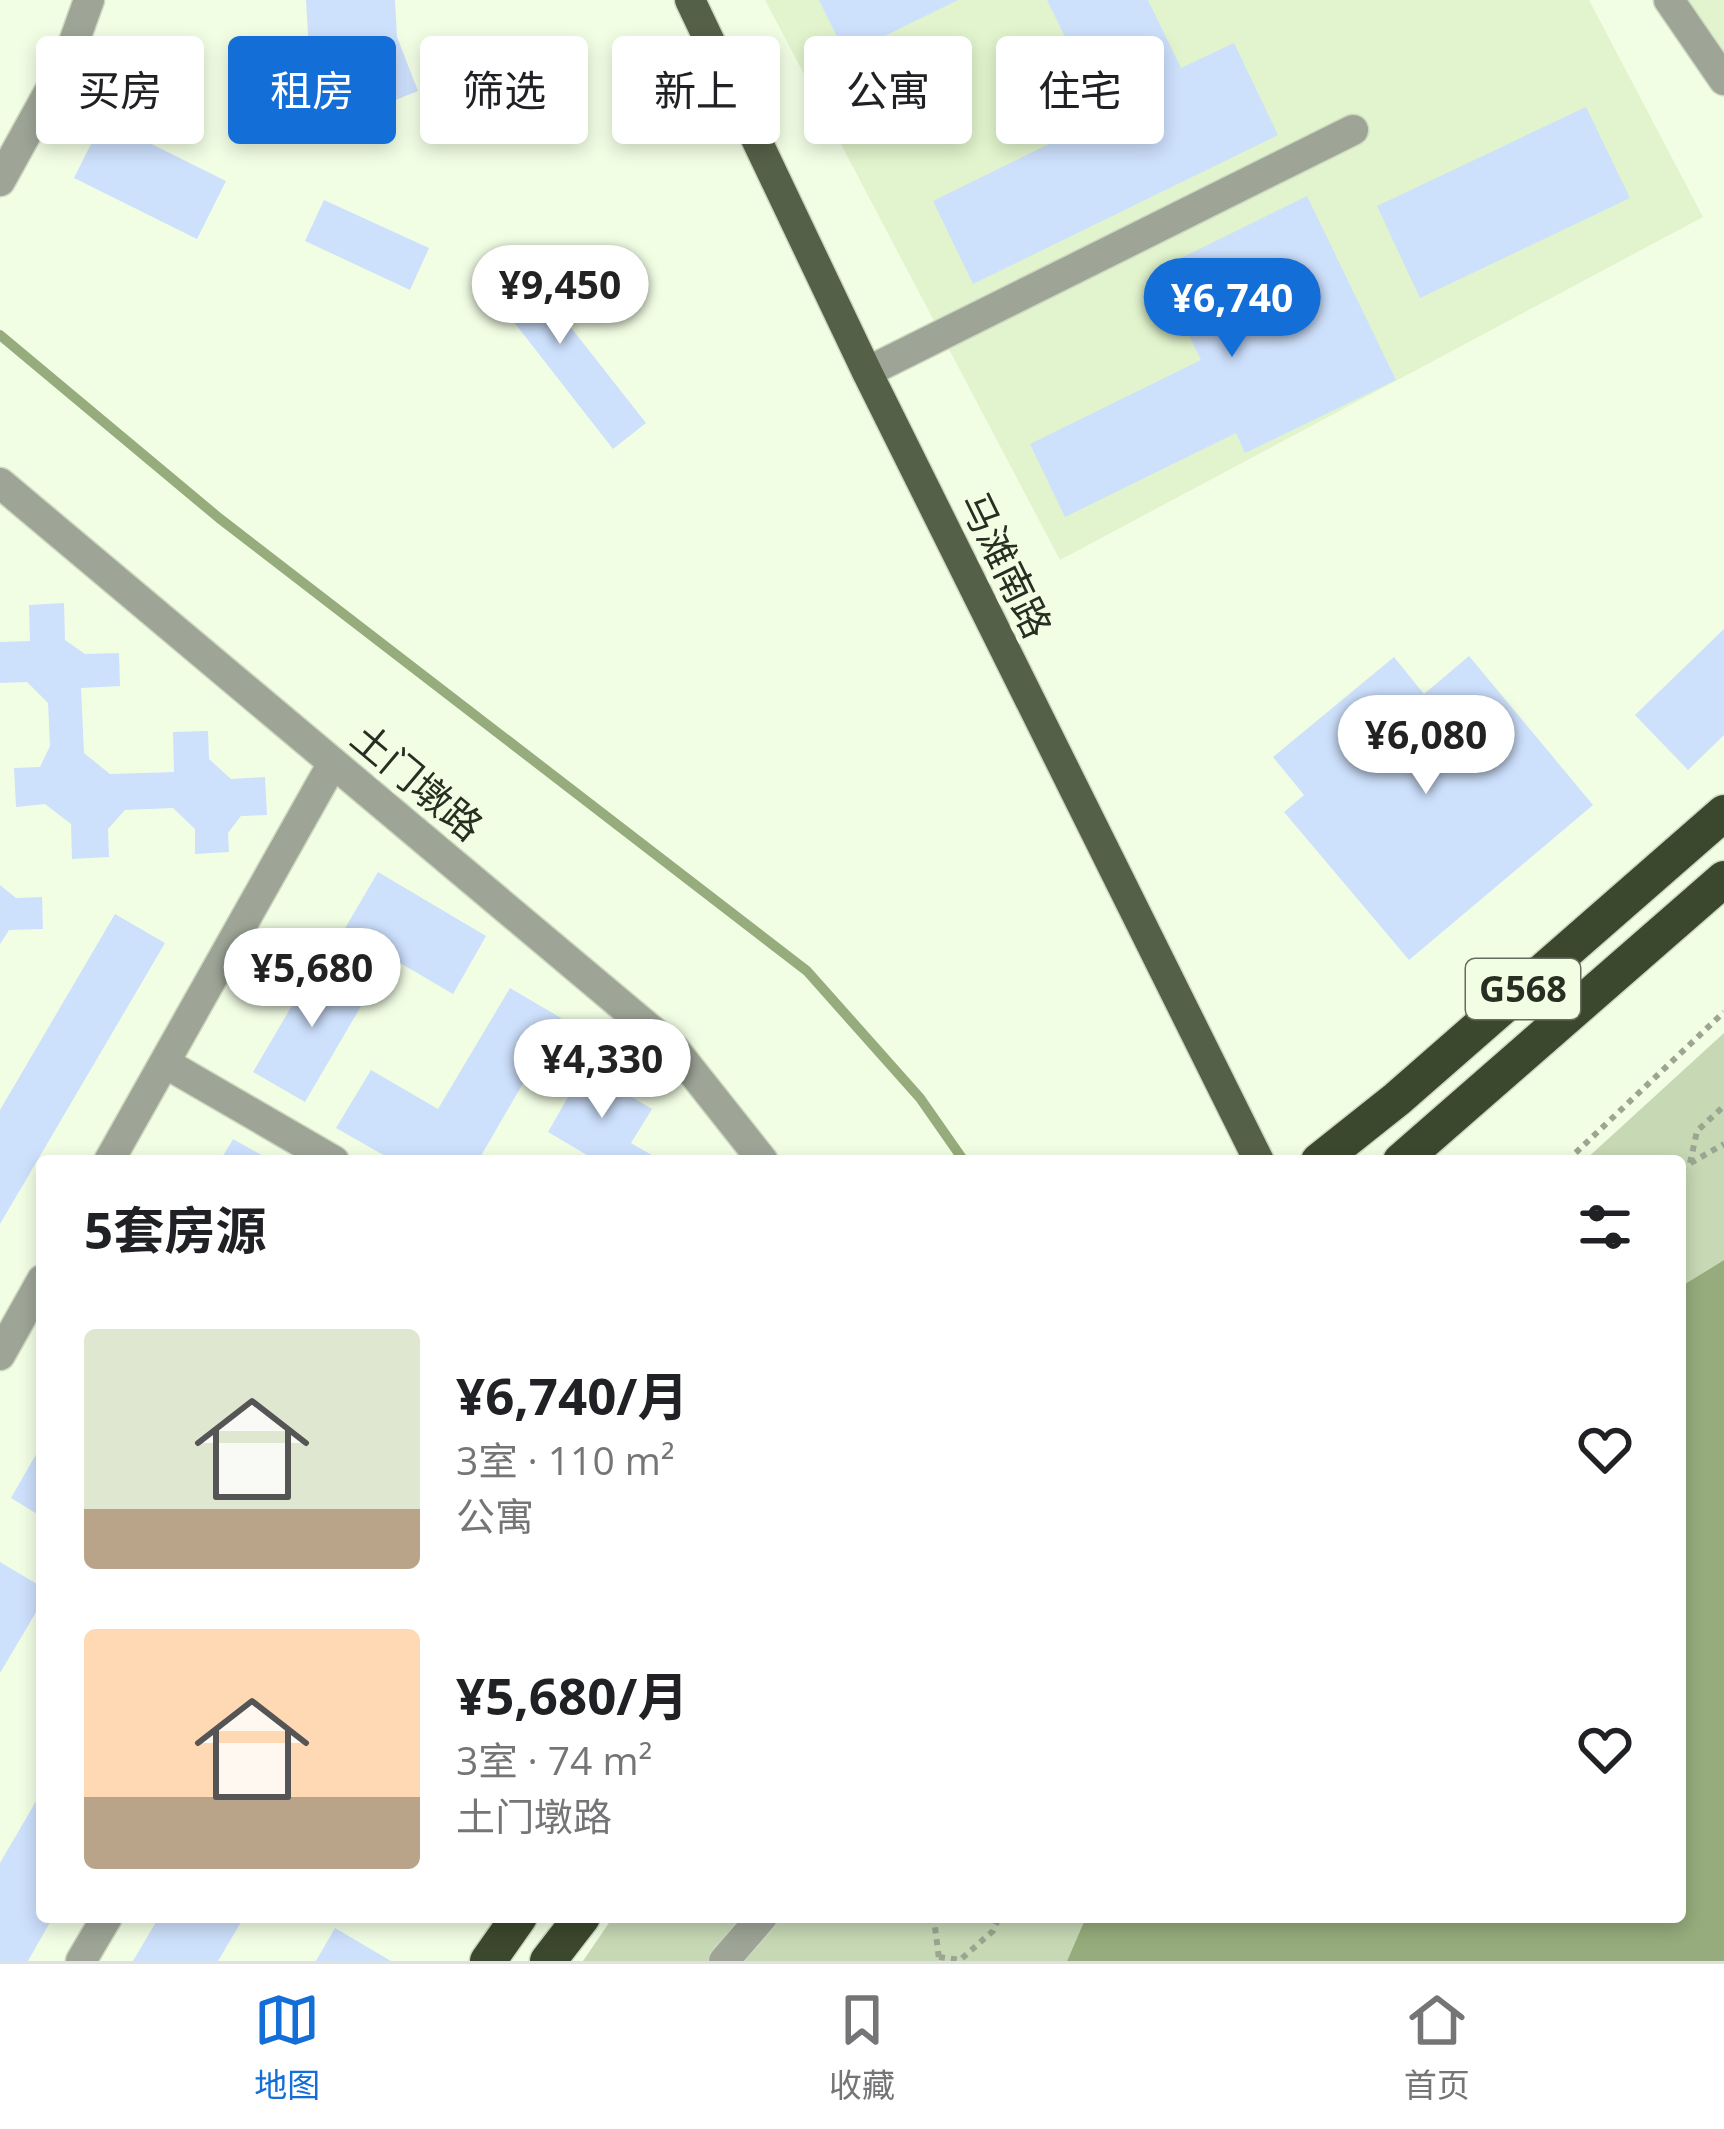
<!DOCTYPE html>
<html lang="zh">
<meta charset="utf-8">
<style>
body{margin:0;font-family:"Open Sans","Noto Sans SC",sans-serif;background:#f6f6f6;color:#202124;height:100vh;display:flex;flex-direction:column;font-size:45px;white-space:nowrap}
*{box-sizing:border-box;margin:0}
p{font-size:39px;color:#757577}
.icon{flex:none;width:66px;height:66px;fill:none;stroke:currentColor;stroke-width:2;stroke-linecap:round;stroke-linejoin:round}
.map{position:relative;flex:1;overflow:hidden}
.side{position:absolute;left:36px;top:1155px;width:1650px;height:768px;display:flex;flex-direction:column;background:#fff;border-radius:12px;box-shadow:0 6px 18px #0003}
.side>*{flex:none}
.top-card{position:absolute;left:36px;top:36px;width:1653px;height:108px;display:flex;gap:24px}
.price{position:absolute;translate:-50% -102px;padding:0 27px;border-radius:42px;background:#fff;color:#222;font-size:39px;line-height:78px;filter:drop-shadow(0 3px 6px #0008)}
.price::after{content:'';position:absolute;left:50%;top:72px;width:36px;height:27px;margin-left:-18px;background:inherit;clip-path:polygon(0 0,100% 0,50% 100%)}
.price.on{background:#146ed7;color:#fff}
ul{padding:0;list-style:none}
li{display:flex;align-items:center;gap:36px;height:300px;padding:0 48px}
li span{display:grid;place-items:center;flex:none;width:336px;height:240px;border-radius:12px;color:#555}
li>.icon{margin-inline-start:auto}
span .icon{width:144px;height:144px;fill:#fffc;stroke-width:1}
li b{font-size:51px}
h2{display:flex;justify-content:space-between;align-items:center;height:144px;padding:0 48px;font-size:51px}
.tag{padding:0 42px;border-radius:12px;background:#fff;box-shadow:0 6px 18px #0003;font-size:42px;line-height:108px}
.tag.on{background:#146ed7;color:#fff}
.menu{display:flex;justify-content:space-around;align-items:center;height:168px;border-top:3px solid #e0e0e0;background:#fff;font-size:33px;color:#757577}
.menu a{display:grid;justify-items:center;gap:6px}
.menu .on{color:#146ed7}
.map>svg:first-child{display:block}
.built{fill:#e1f4cd}
.green{fill:#c7d8b5}
.water{fill:#96ac7c}
.lines{fill:none;stroke-linecap:round;stroke-linejoin:round}
.stream{stroke:#96ac7c;stroke-width:10}
.building{fill:#cde0fc}
.minor-casing{stroke:#ced9c1;stroke-width:33}
.major-casing{stroke:#ced9c1;stroke-width:33}
.highway-casing{stroke:#ced9c1;stroke-width:39}
.path{stroke:#9ca591;stroke-width:6;stroke-dasharray:6 6;stroke-linecap:butt}
.minor{stroke:#9ea597;stroke-width:30}
.major{stroke:#556049;stroke-width:30}
.highway{stroke:#3c482d;stroke-width:36}
.labels{text-anchor:middle;stroke-width:12;stroke-linejoin:round;paint-order:stroke}
.shield{fill:#f2fee4;stroke:#656c5c;stroke-width:3}
.shield-label{font-size:36px;font-weight:bold;fill:#282e21}
.street-label{font-size:39px;fill:#282e21;stroke:#f2fee4}
</style>
<div class="map">
<svg width="1724" height="1961" viewBox="0 0 1724 1961">
<rect width="100%" height="100%" fill="#f2fee4"/>
<g class="built">
<polygon points="765,0 1589,0 1703,217 1060,560"/>
<polygon points="1681,0 1724,0 1724,63"/>
</g>
<g class="green">
<polygon points="1724,1033 1724,1260 1680,1287 1680,1161 1584,1161"/>
<polygon points="613,1917 1086,1917 1067,1961 583,1961"/>
</g>
<polygon class="water" points="1724,1260 1724,1961 1067,1961 1086,1917 1680,1917 1680,1287"/>
<g class="lines">
<polyline class="stream" points="0,335 219,518 807,971 920,1098 964,1161"/>
</g>
<g class="building">
<polygon points="306,0 395,0 397,37 418,91 365,112 346,69 310,71"/>
<polygon points="819,0 958,0 846,55"/>
<polygon points="1047,0 1148,0 1181,68 1234,43 1278,135 973,284 933,201 1104,117"/>
<polygon points="1586,107 1630,198 1420,298 1377,206"/>
<polygon points="103,120 226,181 197,239 74,178"/>
<polygon points="1307,196 1396,380 1245,453 1236,433 1065,517 1030,444 1201,360 1157,270"/>
<polygon points="324,200 429,248 410,290 305,241"/>
<polygon points="506,245 646,423 613,449 474,271"/>
<polygon points="64,603 65,640 85,654 119,653 120,686 81,688 84,753 110,774 174,772 173,732 208,731 209,759 231,779 265,777 267,815 241,816 228,833 229,852 195,854 195,829 173,808 125,810 108,829 109,857 72,859 71,824 45,804 16,807 14,768 40,767 50,746 48,703 27,682 0,683 0,642 30,641 29,605"/>
<polygon points="1724,629 1724,735 1688,770 1635,715"/>
<polygon points="1469,656 1593,805 1409,960 1284,812 1304,795 1273,757 1394,657 1424,694"/>
<polygon points="378,872 486,936 453,994 344,930"/>
<polygon points="0,885 16,898 42,897 43,929 9,930 0,944"/>
<polygon points="115,914 165,943 0,1224 0,1110"/>
<polygon points="320,958 371,989 305,1102 253,1072"/>
<polygon points="510,988 561,1018 478,1161 394,1161 336,1128 371,1070 438,1109"/>
<polygon points="584,1069 652,1109 631,1143 662,1161 597,1161 548,1132"/>
<polygon points="233,1139 272,1161 220,1161"/>
<polygon points="42,1444 42,1517 11,1498"/>
<polygon points="0,1562 42,1587 42,1602 0,1673"/>
<polygon points="42,1791 42,1917 53,1917 28,1961 0,1961 0,1863"/>
<polygon points="159,1917 244,1917 218,1961 133,1961"/>
<polygon points="335,1928 391,1961 316,1961"/>
</g>
<g class="lines">
<g class="minor-casing">
<g id="minor">
<polyline points="1669,0 1724,80"/>
<polyline points="0,181 69,56 89,0"/>
<polyline points="867,372 1353,130"/>
<polyline points="0,483 675,1050 763,1161"/>
<polyline points="165,1063 334,1161"/>
<polyline points="109,1161 333,763"/>
<polyline points="0,1355 42,1280"/>
<polyline points="81,1961 107,1917"/>
<polyline points="724,1961 762,1917"/>
</g>
</g>
<g class="major-casing">
<polyline id="major" points="690,0 867,372 1259,1161"/>
</g>
<g class="highway-casing">
<g id="highway">
<polyline points="1319,1161 1397,1099 1724,813"/>
<polyline points="1401,1161 1724,879"/>
<polyline points="488,1961 519,1917"/>
<polyline points="548,1961 582,1917"/>
</g>
</g>
<g class="path">
<polyline points="1567,1161 1724,1012"/>
<polyline points="1690,1163 1697,1131 1724,1106"/>
<polyline points="1680,1169 1724,1144"/>
<polyline points="929,1917 935,1927 939,1959"/>
<polyline points="939,1957 960,1960 993,1931 999,1917"/>
</g>
<use href="#minor" class="minor"/>
<use href="#major" class="major"/>
<use href="#highway" class="highway"/>
</g>
<g class="labels">
<rect class="shield" x="1466" y="959" width="114" height="60" rx="9"/>
<g class="shield-label">
<text x="1523" y="1002">G568</text>
</g>
<g class="street-label">
<text transform="translate(1006 565) rotate(64)" y="14">马滩南路</text>
<text transform="translate(417 782) rotate(40)" y="14">土门墩路</text>
</g>
</g>
</svg>
<b class="price" style="left:560px;top:347px">¥9,450</b>
<b class="price on" style="left:1232px;top:360px">¥6,740</b>
<b class="price" style="left:1426px;top:797px">¥6,080</b>
<b class="price" style="left:312px;top:1030px">¥5,680</b>
<b class="price" style="left:602px;top:1121px">¥4,330</b>
<div class="top-card">
<a class="tag">买房</a>
<a class="tag on">租房</a>
<a class="tag">筛选</a>
<a class="tag">新上</a>
<a class="tag">公寓</a>
<a class="tag">住宅</a>
</div>
<section class="side">
<h2>5套房源<svg class="icon" aria-label="filters" viewBox="0 0 24 24"><path d="M4 7h16M4 17h16"/><circle cx="9" cy="7" r="2"/><circle cx="15" cy="17" r="2"/></svg></h2>
<ul>
<li><span style="background:linear-gradient(#dfe7d0 75%,#b9a48a 0)"><svg class="icon" aria-label="home" viewBox="0 0 24 24"><path d="M3 11l9-7 9 7M6 9v11h12V9"/></svg></span><div><b>¥6,740/月</b><p>3室 · 110 m²</p><p>公寓</p></div><svg class="icon" aria-label="heart" viewBox="0 0 24 24"><path d="M12 20l-8-8c-3-5 5-10 8-4 3-6 11-1 8 4z"/></svg></li>
<li><span style="background:linear-gradient(#ffd9b3 70%,#b9a48a 0)"><svg class="icon" aria-label="home" viewBox="0 0 24 24"><path d="M3 11l9-7 9 7M6 9v11h12V9"/></svg></span><div><b>¥5,680/月</b><p>3室 · 74 m²</p><p>土门墩路</p></div><svg class="icon" aria-label="heart" viewBox="0 0 24 24"><path d="M12 20l-8-8c-3-5 5-10 8-4 3-6 11-1 8 4z"/></svg></li>
</ul>
</section>
</div>
<nav class="menu">
<a class="on"><svg class="icon" aria-label="map" viewBox="0 0 24 24"><path d="M3 6l6-2 6 2 6-2v14l-6 2-6-2-6 2zM9 4v14M15 6v14"/></svg>地图</a>
<a><svg class="icon" aria-label="saved" viewBox="0 0 24 24"><path d="M7 4h10v16l-5-4-5 4z"/></svg>收藏</a>
<a><svg class="icon" aria-label="home" viewBox="0 0 24 24"><path d="M3 11l9-7 9 7M6 9v11h12V9"/></svg>首页</a>
</nav>
